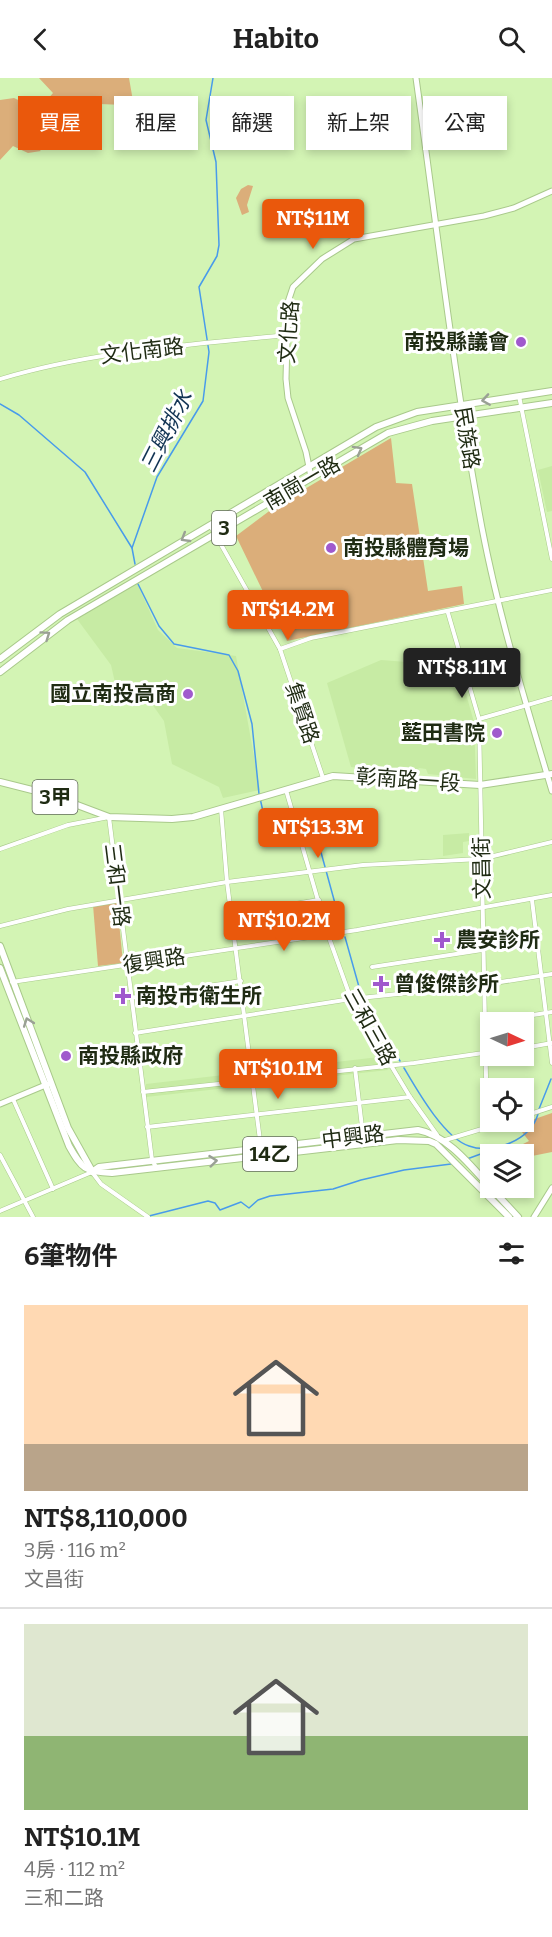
<!DOCTYPE html>
<html lang="zh-TW">
<meta charset="utf-8">
<style>
body{margin:0;font-family:Bitter,"Noto Sans TC",serif;background:#f2f2f2;color:#222;height:100vh;display:flex;flex-direction:column;font-size:22px;white-space:nowrap}
*{box-sizing:border-box;margin:0}
p{font-size:20px;color:#767676}
.icon{flex:none;width:33px;height:33px;fill:none;stroke:currentColor;stroke-width:2;stroke-linecap:round;stroke-linejoin:round}
.map{position:relative;height:1139px;overflow:hidden}
.panel{display:flex;flex-direction:column;background:#fff;flex:1}
.panel>*{flex:none}
.guide{position:absolute;left:18px;top:18px;width:516px;height:54px;display:flex;gap:12px}
.needle{width:39px;rotate:94deg}
.controls{position:absolute;left:480px;top:934px;display:grid;gap:12px}
.controls a{display:grid;place-items:center;width:54px;height:54px;border-radius:0px;background:#fff;box-shadow:0 3px 9px #0003;font-size:30px}
.price{position:absolute;translate:-50% -51px;padding:0 14px;border-radius:6px;background:#ea580c;color:#fff;font-size:20px;line-height:39px;filter:drop-shadow(0 2px 3px #0008)}
.price::after{content:'';position:absolute;left:50%;top:36px;width:18px;height:14px;margin-left:-9px;background:inherit;clip-path:polygon(0 0,100% 0,50% 100%)}
.price.active{background:#222;color:#fff}
ul{padding:0;list-style:none}
li{display:grid;align-content:center;gap:12px;height:318px;padding:0 24px}
li+li{border-top:2px solid #e0e0e0}
li span{display:grid;place-items:center;height:186px;border-radius:0px;color:#555}
li>.icon{margin-inline-start:auto}
span .icon{width:108px;height:108px;fill:#fffc;stroke-width:1}
li b{font-size:26px}
h2{display:flex;justify-content:space-between;align-items:center;height:72px;padding:0 24px;font-size:26px}
.tag{padding:0 21px;border-radius:0px;background:#fff;box-shadow:0 3px 9px #0003;font-size:21px;line-height:54px}
.tag.active{background:#ea580c;color:#fff}
header{display:flex;justify-content:space-between;align-items:center;height:78px;padding:0 24px;background:#fff;font-size:27px;font-weight:700}
.map>svg:first-child{display:block}
.built{fill:#c7eba4}
.green{fill:#dbae7a}
.lines{fill:none;stroke-linecap:round;stroke-linejoin:round}
.stream{stroke:#489beb;stroke-width:1.5}
.street-casing{stroke:#a9c98b;stroke-width:5}
.secondary-casing{stroke:#a9c98b;stroke-width:7}
.primary-casing{stroke:#a9c98b;stroke-width:8}
.street{stroke:#fff;stroke-width:4}
.secondary{stroke:#fff;stroke-width:5}
.primary{stroke:#fff;stroke-width:6}
.oneway{stroke:#9aa095}
.poi-dot{fill:#a059cd;stroke:#fff;stroke-width:2}
.labels{text-anchor:middle;stroke-width:6;stroke-linejoin:round;paint-order:stroke}
.shield{fill:#fff;stroke:#626b5a;stroke-width:1.5}
.shield-label{font-size:20px;font-weight:bold;fill:#1f2b13}
.street-label{font-size:21px;fill:#1f2b13;stroke:#fff}
.poi-label{font-size:21px;font-weight:bold;fill:#1f2b13;stroke:#fff;text-anchor:start}
.water-label{font-size:22px;font-style:italic;fill:#123454;stroke:#fff}
</style>
<header><svg class="icon" aria-label="back" viewBox="0 0 24 24"><path d="M15 5l-7 7 7 7"/></svg>Habito<svg class="icon" aria-label="search" viewBox="0 0 24 24"><circle cx="10" cy="10" r="6"/><path d="M15 15l6 6"/></svg></header>
<div class="map">
<svg width="552" height="1139" viewBox="0 0 552 1139">
<rect width="100%" height="100%" fill="#d3f4b4"/>
<g class="built">
<polygon points="552,388 552,433 547,434 538,392"/>
<polygon points="137,505 158,552 177,570 236,578 260,712 223,720 219,709 172,686 164,643 149,622 116,609 111,587 77,541"/>
<polygon points="381,582 458,588 474,644 476,701 428,696 426,691 419,690 415,695 351,689 327,605"/>
<polygon points="469,755 469,763 463,764 463,775 443,778 443,757"/>
<polygon points="379,979 388,992 146,1019 146,1006"/>
</g>
<g class="green">
<polygon points="39,0 129,0 133,23 125,27 99,26 70,38 37,46 26,61 41,73 28,75 13,68 0,82 0,22 14,20 27,26 38,21 47,22 53,15"/>
<polygon points="248,107 253,108 247,127 249,134 242,137 236,120 241,111"/>
<polygon points="391,360 396,405 412,406 428,513 462,508 464,526 287,563 236,458 276,428"/>
<polygon points="117,823 123,885 98,888 93,827"/>
<polygon points="552,1035 552,1074 527,1079 518,1077 515,1070 529,1063 522,1054 526,1044"/>
</g>
<g class="lines">
<g class="stream">
<polyline points="0,326 19,337 85,394 132,470 135,486"/>
<polyline points="132,470 157,399 203,323 209,274 199,209 217,178 219,167 216,84 206,42 213,0"/>
<polyline points="138,506 159,548 174,566 229,577 238,593 252,646 259,716"/>
<polyline points="260,720 264,738"/>
<polyline points="272,740 293,745"/>
<polyline points="301,747 309,748 319,767 342,851"/>
<polyline points="345,859 361,916"/>
<polyline points="365,923 400,983"/>
<path d="M404 990C417 1012 444 1060 469 1068 482 1073 499 1070 510 1065 524 1059 534 1050 538 1036"/>
<polyline points="539,1031 551,1001"/>
<polyline points="467,1081 497,1070"/>
<polyline points="149,1138 208,1123 215,1125 220,1132 241,1124 249,1130 258,1122 270,1118 333,1111 361,1102 404,1092 451,1086"/>
</g>
<g class="street-casing">
<g id="street">
<path d="M0 301C93 273 189 267 286 257"/>
<polyline points="519,318 552,481"/>
<polyline points="210,447 280,571 323,700"/>
<polyline points="448,535 479,641 487,1049"/>
<polyline points="280,571 311,560 552,512"/>
<polyline points="479,641 552,620"/>
<polyline points="286,712 328,857 351,921 410,1019 437,1057"/>
<polyline points="221,731 227,804 262,1078"/>
<polyline points="0,771 68,747 109,739 152,1082 156,1089"/>
<polyline points="532,822 552,985"/>
<polyline points="233,836 319,822"/>
<polyline points="0,848 68,831 227,804 363,787 481,781 552,764"/>
<polyline points="372,889 482,872"/>
<polyline points="12,904 357,852 552,817"/>
<polyline points="130,920 241,903"/>
<polyline points="483,945 552,934"/>
<polyline points="135,955 351,921 482,907 552,896"/>
<polyline points="524,970 552,965"/>
<polyline points="355,990 364,1066"/>
<polyline points="143,1014 414,985 490,974"/>
<polyline points="13,1021 53,1111"/>
<polyline points="524,1038 552,1029"/>
<polyline points="147,1049 410,1019"/>
<polyline points="442,1063 505,1044"/>
<polyline points="0,1077 33,1139"/>
<polyline points="0,1133 92,1094 101,1106 148,1139"/>
</g>
</g>
<g class="secondary-casing">
<g id="secondary">
<path d="M416 0C437 150 454 301 482 450 499 539 526 626 552 713"/>
<polyline points="311,399 306,374 288,320 286,301 288,224 293,209 322,181 354,161 484,138 514,130 552,113"/>
<polyline points="0,1026 48,1006"/>
<polyline points="534,1139 552,1110"/>
</g>
</g>
<g class="primary-casing">
<g id="primary">
<polyline points="0,581 60,536 376,349 417,334 552,313"/>
<polyline points="0,594 68,542 388,355 432,343 552,325"/>
<polyline points="0,704 48,716 109,739 172,741 193,739 333,698 480,707 552,696"/>
<polyline points="0,868 68,1050 92,1093"/>
<path d="M0 890 69 1068C82 1091 85 1094 112 1095L398 1062 429 1063 436 1066 509 1139"/>
<path d="M92 1094 99 1089 418 1052C447 1057 471 1088 490 1109"/>
<polyline points="491,1110 518,1139"/>
</g>
</g>
<use href="#street" class="street"/>
<use href="#secondary" class="secondary"/>
<use href="#primary" class="primary"/>
</g>
<defs><path id="oneway-chevron" d="M-2-3.5L2.5 0L-2 3.5" fill="none" stroke-width="1.6" stroke-linecap="round" stroke-linejoin="round" transform="scale(1.5)"/></defs>
<g class="oneway">
<use href="#oneway-chevron" transform="translate(486 322) rotate(171)"/>
<use href="#oneway-chevron" transform="translate(358 372) rotate(-29)"/>
<use href="#oneway-chevron" transform="translate(185 460) rotate(149)"/>
<use href="#oneway-chevron" transform="translate(46 557) rotate(-35)"/>
<use href="#oneway-chevron" transform="translate(28 944) rotate(-110)"/>
<use href="#oneway-chevron" transform="translate(213 1083) rotate(-6)"/>
</g>
<g class="poi-dot">
<circle cx="521" cy="264" r="6"/>
<circle cx="331" cy="470" r="6"/>
<circle cx="188" cy="616" r="6"/>
<circle cx="497" cy="655" r="6"/>
<path d="M439 853h6v6h6v6h-6v6h-6v-6h-6v-6h6z"/>
<path d="M378 897h6v6h6v6h-6v6h-6v-6h-6v-6h6z"/>
<path d="M120 909h6v6h6v6h-6v6h-6v-6h-6v-6h6z"/>
<circle cx="66" cy="978" r="6"/>
</g>
<g class="labels">
<g class="shield">
<rect x="212" y="433" width="24" height="34" rx="4.5"/>
<rect x="32.5" y="702" width="45" height="34" rx="4.5"/>
<rect x="243" y="1059" width="54" height="34" rx="4.5"/>
</g>
<g class="shield-label">
<text x="224" y="457">3</text>
<text x="55" y="726">3甲</text>
<text x="270" y="1083">14乙</text>
</g>
<g class="street-label">
<text transform="translate(289 254) rotate(-86)" y="7">文化路</text>
<text transform="translate(142 273) rotate(-7)" y="7">文化南路</text>
<text transform="translate(467 360) rotate(81)" y="7">民族路</text>
<text transform="translate(302 405) rotate(-30)" y="7">南崗一路</text>
<text transform="translate(302 635) rotate(71)" y="7">集賢路</text>
<text transform="translate(408 702) rotate(4)" y="7">彰南路一段</text>
<text transform="translate(482 790) rotate(-91)" y="7">文昌街</text>
<text transform="translate(117 807) rotate(83)" y="7">三和一路</text>
<text transform="translate(154 883) rotate(-9)" y="7">復興路</text>
<text transform="translate(370 949) rotate(61)" y="7">三和三路</text>
<text transform="translate(353 1059) rotate(-7)" y="7">中興路</text>
</g>
<g class="poi-label">
<text x="509" y="271" text-anchor="end">南投縣議會</text>
<text x="343" y="477">南投縣體育場</text>
<text x="176" y="623" text-anchor="end">國立南投高商</text>
<text x="485" y="662" text-anchor="end">藍田書院</text>
<text x="456" y="869">農安診所</text>
<text x="394" y="913">曾俊傑診所</text>
<text x="136" y="925">南投市衛生所</text>
<text x="78" y="985">南投縣政府</text>
</g>
<g class="water-label">
<text transform="translate(166 353) rotate(-63)" y="8">三興排水</text>
</g>
</g>
</svg>
<div class="controls">
<a><svg class="needle" viewBox="-14 -14 28 28"><path d="M0-13l5 13h-10z" fill="#e53935"/><path d="M0 13l5-13h-10z" fill="#767676"/></svg></a>
<a><svg class="icon" aria-label="locate" viewBox="0 0 24 24"><circle cx="12" cy="12" r="6"/><path d="M12 2v4M12 18v4M2 12h4M18 12h4"/></svg></a>
<a><svg class="icon" aria-label="layers" viewBox="0 0 24 24"><path d="M12 4l9 5-9 5-9-5zM3 14l9 5 9-5"/></svg></a>
</div>
<b class="price" style="left:313px;top:172px">NT$11M</b>
<b class="price" style="left:288px;top:563px">NT$14.2M</b>
<b class="price active" style="left:462px;top:621px">NT$8.11M</b>
<b class="price" style="left:318px;top:781px">NT$13.3M</b>
<b class="price" style="left:284px;top:874px">NT$10.2M</b>
<b class="price" style="left:278px;top:1022px">NT$10.1M</b>
<div class="guide">
<a class="tag active">買屋</a>
<a class="tag">租屋</a>
<a class="tag">篩選</a>
<a class="tag">新上架</a>
<a class="tag">公寓</a>
</div>
</div>
<section class="panel">
<h2>6筆物件<svg class="icon" aria-label="filters" viewBox="0 0 24 24"><path d="M4 7h16M4 17h16"/><circle cx="9" cy="7" r="2"/><circle cx="15" cy="17" r="2"/></svg></h2>
<ul>
<li><span style="background:linear-gradient(#ffd9b3 75%,#b9a48a 0)"><svg class="icon" aria-label="home" viewBox="0 0 24 24"><path d="M3 11l9-7 9 7M6 9v11h12V9"/></svg></span><div><b>NT$8,110,000</b><p>3房 · 116 m²</p><p>文昌街</p></div></li>
<li><span style="background:linear-gradient(#dfe7d0 60%,#8fb573 0)"><svg class="icon" aria-label="home" viewBox="0 0 24 24"><path d="M3 11l9-7 9 7M6 9v11h12V9"/></svg></span><div><b>NT$10.1M</b><p>4房 · 112 m²</p><p>三和二路</p></div></li>
</ul>
</section>
